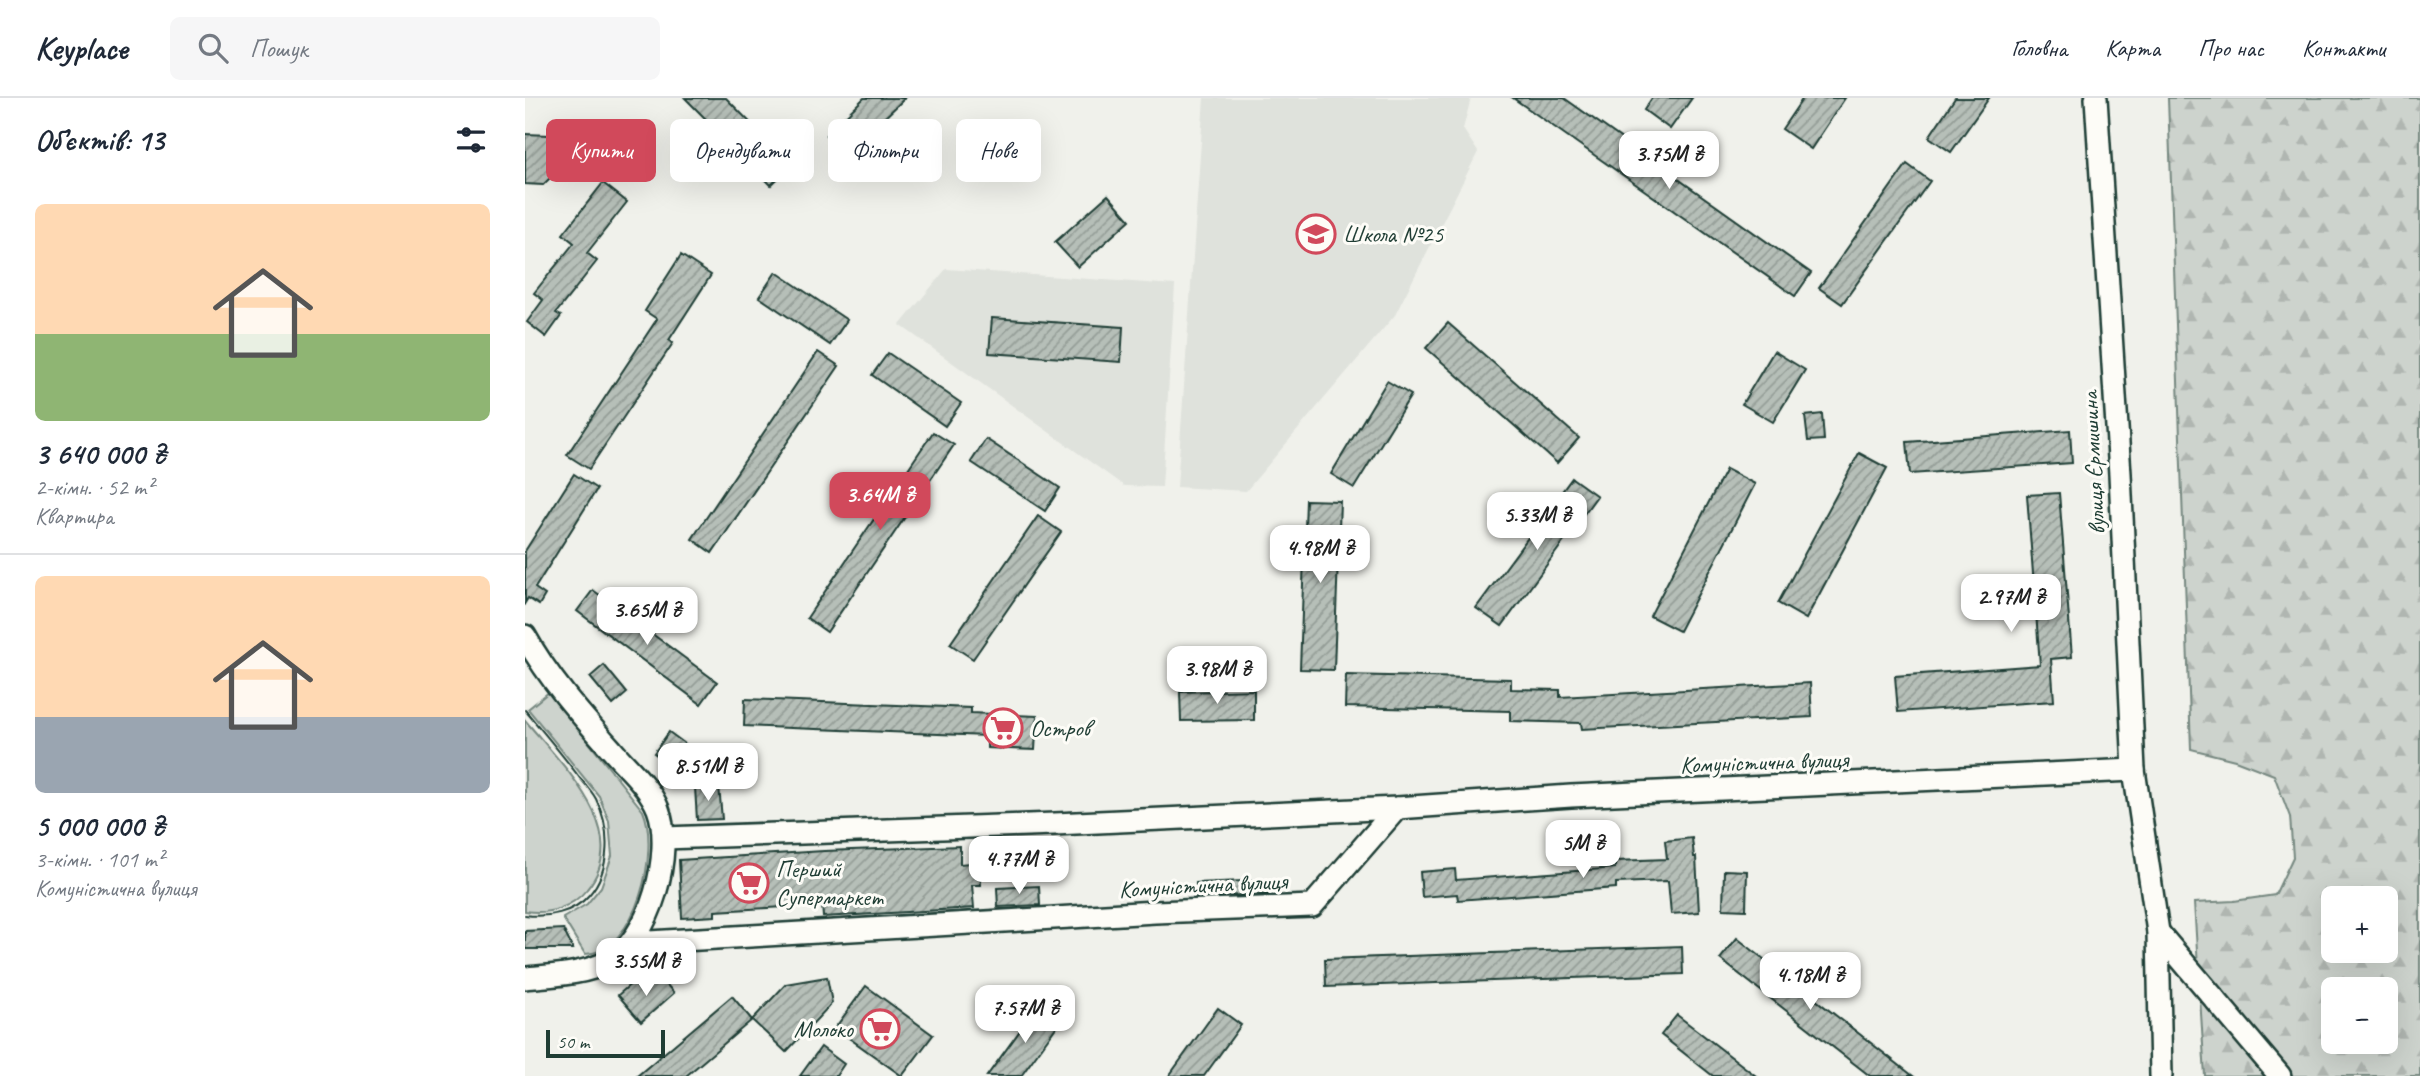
<!DOCTYPE html>
<html lang="uk">
<meta charset="utf-8">
<style>
body{margin:0;font-family:Caveat,sans-serif;background:#f6f6f7;color:#1f2937;height:100vh;display:flex;flex-direction:column;font-size:26px;white-space:nowrap}
*{box-sizing:border-box;margin:0}
p{font-size:23px;color:#747a83}
.icon{flex:none;width:38px;height:38px;fill:none;stroke:currentColor;stroke-width:2;stroke-linecap:round;stroke-linejoin:round}
.map{position:relative;flex:1;overflow:hidden}
.drawer{display:flex;flex-direction:column;background:#fff;width:525px}
.drawer>*{flex:none}
.top-card{position:absolute;left:21px;top:21px;width:665px;height:63px;display:flex;gap:14px}
.controls{position:absolute;left:1796px;top:788px;display:grid;gap:14px}
.controls a{display:grid;place-items:center;width:77px;height:77px;border-radius:10px;background:#fff;box-shadow:0 7px 28px #0002;font-size:35px}
.scale{position:absolute;left:21px;bottom:18px;width:119px;box-sizing:border-box;padding-left:7px;border:4px solid #1f3d34;border-top:0;font-size:19px;line-height:24px;white-space:nowrap;color:#1f3d34;-webkit-text-stroke:5px #fdfcf7;paint-order:stroke}
.price{position:absolute;translate:-50% -60px;padding:0 16px;border-radius:14px;background:#fff;color:#222;font-size:23px;line-height:46px;filter:drop-shadow(0 2px 4px #0008)}
.price::after{content:'';position:absolute;left:50%;top:42px;width:21px;height:16px;margin-left:-10px;background:inherit;clip-path:polygon(0 0,100% 0,50% 100%)}
.price.active{background:#d1495b;color:#fff}
ul{padding:0;list-style:none}
li{display:grid;align-content:center;gap:14px;height:371px;padding:0 35px}
li+li{border-top:2px solid #e0e1e3}
li span{display:grid;place-items:center;height:217px;border-radius:10px;color:#555}
li>.icon{margin-inline-start:auto}
span .icon{width:126px;height:126px;fill:#fffc;stroke-width:1}
li b{font-size:30px}
h2{display:flex;justify-content:space-between;align-items:center;height:84px;padding:0 35px;font-size:30px}
.chip{padding:0 24px;border-radius:10px;background:#fff;box-shadow:0 7px 28px #0002;font-size:24px;line-height:63px}
.chip.active{background:#d1495b;color:#fff}
header{display:flex;align-items:center;gap:42px;box-sizing:border-box;height:98px;padding:0 35px;background:#fff;border-bottom:2px solid #e0e1e3}
header strong{font-size:33px}
nav{display:flex;gap:38px;margin-inline-start:auto;font-size:24px}
.search{width:490px;height:63px;background:#f6f6f7;display:flex;align-items:center;gap:18px;box-sizing:border-box;padding:0 24px;border-radius:10px;color:#747a83;font-size:26px}
main{display:flex;flex:1;min-height:0}
.map>svg:first-child{display:block}
.built{fill:#dfe2dc}
.grass{fill:#cdd3cd;stroke:#768880;stroke-width:2}
.forest{fill:url(#forest-firs);stroke:#768880;stroke-width:2;fill-rule:evenodd}
.building{fill:url(#building-hatch);stroke:#1f3d34;stroke-width:2}
.lines{fill:none;stroke-linecap:round;stroke-linejoin:round}
.tertiary-casing{stroke:#1f3d34;stroke-width:26}
.tertiary{stroke:#fdfcf7;stroke-width:21}
.tram{stroke:#1f3d34;stroke-width:2}
.labels{text-anchor:middle;stroke-width:6;stroke-linejoin:round;paint-order:stroke}
.poi-label{font-size:24px;fill:#1f3d34;stroke:#fdfcf7;text-anchor:start}
.street-label{font-size:24px;fill:#1f3d34;stroke:#fdfcf7}
</style>
<header>
<strong>Keyplace</strong>
<div class="search"><svg class="icon" aria-label="search" viewBox="0 0 24 24"><circle cx="10" cy="10" r="6"/><path d="M15 15l6 6"/></svg>Пошук</div>
<nav><a>Головна</a><a>Карта</a><a>Про нас</a><a>Контакти</a></nav>
</header>
<main>
<section class="drawer">
<h2>Об’єктів: 13<svg class="icon" aria-label="filters" viewBox="0 0 24 24"><path d="M4 7h16M4 17h16"/><circle cx="9" cy="7" r="2"/><circle cx="15" cy="17" r="2"/></svg></h2>
<ul>
<li><span style="background:linear-gradient(#ffd9b3 60%,#8fb573 0)"><svg class="icon" aria-label="home" viewBox="0 0 24 24"><path d="M3 11l9-7 9 7M6 9v11h12V9"/></svg></span><div><b>3 640 000 ₴</b><p>2-кімн. · 52 m²</p><p>Квартира</p></div></li>
<li><span style="background:linear-gradient(#ffd9b3 65%,#9aa5b1 0)"><svg class="icon" aria-label="home" viewBox="0 0 24 24"><path d="M3 11l9-7 9 7M6 9v11h12V9"/></svg></span><div><b>5 000 000 ₴</b><p>3-кімн. · 101 m²</p><p>Комуністична вулиця</p></div></li>
</ul>
</section>
<div class="map">
<svg width="1895" height="978" viewBox="0 0 1895 978">
<defs>
<pattern id="forest-firs" width="22" height="20" patternUnits="userSpaceOnUse" patternTransform="scale(1.75)"><rect width="22" height="20" fill="#cdd3cd"/><path d="M5 1l3.5 6h-7zM16 11l3.5 6h-7z" fill="#b0b6b1"/></pattern>
<pattern id="building-hatch" width="6" height="6" patternUnits="userSpaceOnUse" patternTransform="scale(1.75)"><rect width="6" height="6" fill="#b6bfb8"/><path d="M-1 1l2-2M0 6l6-6M5 7l2-2" fill="none" stroke="#939c96"/></pattern>
</defs>
<rect width="100%" height="100%" fill="#f0f1eb"/>
<filter id="ink" filterUnits="userSpaceOnUse"><feTurbulence type="fractalNoise" baseFrequency=".0143" numOctaves="2"/><feDisplacementMap in="SourceGraphic" scale="14" xChannelSelector="R" yChannelSelector="G"/><feConvolveMatrix kernelMatrix="1 2 1 2 8 2 1 2 1" color-interpolation-filters="sRGB"/></filter>
<g filter="url(#ink)">
<g class="built">
<polygon points="679,0 946,0 938,31 953,54 870,217 721,393 652,389"/>
<polygon points="421,171 650,187 637,389 599,388 375,227"/>
</g>
<g class="grass">
<path d="M24 594 118 713C135 751 112 854 60 856L38 820 62 806 76 789 87 758 84 723 74 698 3 611Z"/>
<path d="M0 622C35 665 110 734 62 791 47 810 23 817 0 813Z"/>
</g>
<path class="forest" d="M1643 0H1895V978H1680L1669 805 1709 803 1750 797 1768 759 1765 719 1749 677 1710 662 1666 651ZM1808 800H1860V852H1808ZM1808 891H1860V943H1808Z"/>
<g class="building">
<polygon points="160,0 201,0 267,67 246,87"/>
<polygon points="339,0 380,0 321,57 301,37"/>
<polygon points="988,0 1039,0 1286,175 1270,198"/>
<polygon points="1127,0 1167,0 1145,31 1119,12"/>
<polygon points="1278,0 1320,0 1286,51 1257,31"/>
<polygon points="1430,0 1464,0 1426,54 1404,39"/>
<polygon points="0,36 25,37 35,50 34,71 18,87 0,86"/>
<polygon points="1382,66 1405,83 1317,206 1294,190"/>
<polygon points="78,85 102,104 62,155 72,163 31,215 36,218 21,239 2,224 18,202 9,195 49,145 38,136"/>
<polygon points="583,97 605,122 553,169 530,144"/>
<polygon points="156,157 186,177 144,242 148,245 64,371 42,357 132,221 120,213"/>
<polygon points="251,174 322,222 305,247 234,199"/>
<polygon points="467,220 598,229 596,264 464,255"/>
<polygon points="923,225 1054,340 1032,365 901,250"/>
<polygon points="1249,253 1280,272 1248,324 1217,306"/>
<polygon points="293,254 314,268 187,455 167,441"/>
<polygon points="363,255 436,305 420,328 347,277"/>
<polygon points="862,283 886,297 829,390 806,376"/>
<polygon points="1297,316 1299,342 1283,343 1280,318"/>
<polygon points="1545,332 1547,365 1385,376 1382,344"/>
<polygon points="408,334 429,347 302,534 282,520"/>
<polygon points="461,341 535,390 520,413 446,364"/>
<polygon points="1334,355 1362,370 1281,521 1253,505"/>
<polygon points="1201,371 1230,386 1154,533 1125,518"/>
<polygon points="49,376 72,391 10,490 20,497 14,507 3,500 0,505 0,453"/>
<polygon points="1047,380 1072,398 977,528 951,510"/>
<polygon points="1534,395 1547,559 1526,561 1529,603 1373,614 1370,578 1515,567 1502,397"/>
<polygon points="781,402 815,403 809,572 775,571"/>
<polygon points="513,418 536,434 448,561 425,546"/>
<polygon points="68,492 192,584 176,606 52,513"/>
<polygon points="79,567 102,595 88,607 65,579"/>
<polygon points="821,577 986,581 986,591 1035,592 1035,599 1285,585 1287,619 1057,631 1056,625 985,623 985,613 820,609"/>
<polygon points="729,592 729,622 656,623 655,594"/>
<polygon points="220,601 446,610 446,615 512,618 510,652 462,650 462,638 219,628"/>
<polygon points="144,634 171,654 156,675 129,655"/>
<polygon points="194,688 197,721 172,722 170,689"/>
<polygon points="1167,740 1169,759 1171,759 1174,814 1146,816 1143,783 1091,785 1091,790 933,802 932,796 897,799 895,774 930,771 931,782 1090,770 1090,763 1142,761 1140,743"/>
<polygon points="435,748 435,766 455,764 456,787 447,787 449,810 298,819 297,807 190,813 190,818 157,820 154,762 299,753"/>
<polygon points="1199,772 1222,773 1221,812 1198,811"/>
<polygon points="743,782 743,796 671,799 671,785"/>
<polygon points="514,788 515,807 473,809 472,790"/>
<polygon points="38,831 48,851 0,851 0,833"/>
<polygon points="1212,840 1388,978 1345,978 1195,861"/>
<polygon points="1157,848 1158,876 801,889 800,861"/>
<polygon points="134,878 149,895 116,924 93,897 108,884 116,894"/>
<polygon points="302,879 307,905 261,954 227,922 261,886"/>
<polygon points="341,888 408,937 377,978 310,930"/>
<polygon points="207,898 227,922 161,978 112,978"/>
<polygon points="512,909 534,925 496,978 462,978"/>
<polygon points="693,910 716,927 679,978 644,978"/>
<polygon points="1152,917 1231,978 1188,978 1136,937"/>
<polygon points="296,949 319,966 311,978 275,978"/>
</g>
<g class="lines">
<g class="tertiary-casing">
<g id="tertiary">
<polyline points="1571,0 1595,376 1609,672 1633,834 1636,978"/>
<path d="M0 538C23 580 55 616 87 652 102 670 124 688 133 711 149 753 126 843 83 864 56 877 29 877 0 880"/>
<polyline points="139,740 530,726 872,710 1046,698 1609,672"/>
<polyline points="1633,834 1755,978"/>
<polyline points="107,845 630,814 787,808 872,710"/>
</g>
</g>
<use href="#tertiary" class="tertiary"/>
<path class="tram" d="M0 612C19 635 37 656 54 679 60 686 67 693 71 701 86 731 86 772 64 797 49 815 22 820 0 817"/>
</g>
</g>
<defs>
<g id="school-ring" transform="scale(2.0125)"><circle r="9.5" fill="#fdfcf7" stroke="#d1495b" stroke-width="1.5"/><path d="M0-5L7-2L0 1L-7-2ZM-4 1L0 2.5L4 1V4Q0 6-4 4Z" fill="#d1495b"/></g>
<g id="supermarket-ring" transform="scale(2.0125)"><circle r="9.5" fill="#fdfcf7" stroke="#d1495b" stroke-width="1.5"/><path d="M-6-5.5h2.5l.6 2H6L4.5 2H-2.5L-4.4-4H-6ZM-1.5 3.2a1.3 1.3 0 1 0 .1 0ZM3 3.2a1.3 1.3 0 1 0 .1 0Z" fill="#d1495b"/></g>
</defs>
<g fill-rule="evenodd">
<use href="#school-ring" x="791" y="136"/>
<use href="#supermarket-ring" x="478" y="630"/>
<use href="#supermarket-ring" x="224" y="785"/>
<use href="#supermarket-ring" x="355" y="931"/>
</g>
<g class="labels">
<g class="poi-label">
<text x="818" y="144">Школа №25</text>
<text x="505" y="638">Остров</text>
<text x="251" y="779">Перший<tspan x="251" dy="28">Супермаркет</tspan></text>
<text x="328" y="939" text-anchor="end">Молоко</text>
</g>
<g class="street-label">
<text transform="translate(1568 365) rotate(-93)" y="8">вулиця Єрмишина</text>
<text transform="translate(1239 664) rotate(-2)" y="8">Комуністична вулиця</text>
<text transform="translate(678 787) rotate(-3)" y="8">Комуністична вулиця</text>
</g>
</g>
</svg>
<div class="controls">
<a>+</a>
<a>−</a>
</div>
<div class="scale">50 m</div>
<b class="price" style="left:1144px;top:93px">3.75M ₴</b>
<b class="price active" style="left:355px;top:434px">3.64M ₴</b>
<b class="price" style="left:1012px;top:454px">5.33M ₴</b>
<b class="price" style="left:795px;top:487px">4.98M ₴</b>
<b class="price" style="left:1486px;top:536px">2.97M ₴</b>
<b class="price" style="left:122px;top:549px">3.65M ₴</b>
<b class="price" style="left:692px;top:608px">3.98M ₴</b>
<b class="price" style="left:183px;top:705px">8.51M ₴</b>
<b class="price" style="left:1058px;top:782px">5M ₴</b>
<b class="price" style="left:494px;top:798px">4.77M ₴</b>
<b class="price" style="left:121px;top:900px">3.55M ₴</b>
<b class="price" style="left:1285px;top:914px">4.18M ₴</b>
<b class="price" style="left:500px;top:947px">7.57M ₴</b>
<div class="top-card">
<a class="chip active">Купити</a>
<a class="chip">Орендувати</a>
<a class="chip">Фільтри</a>
<a class="chip">Нове</a>
</div>
</div>
</main>
